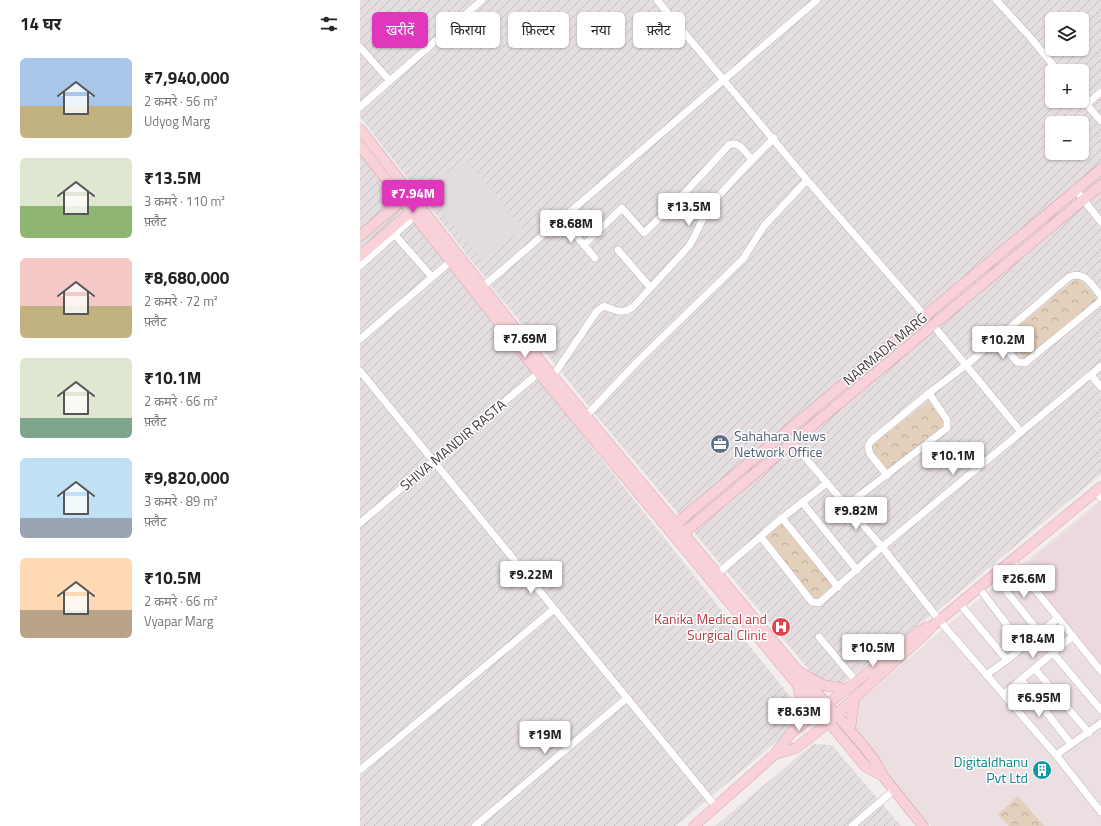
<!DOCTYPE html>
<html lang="hi">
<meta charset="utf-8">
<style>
body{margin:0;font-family:"Titillium Web","Noto Sans Devanagari",sans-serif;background:#f6f6f6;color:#222;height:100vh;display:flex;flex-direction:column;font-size:15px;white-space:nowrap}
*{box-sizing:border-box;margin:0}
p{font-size:13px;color:#767676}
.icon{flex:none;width:22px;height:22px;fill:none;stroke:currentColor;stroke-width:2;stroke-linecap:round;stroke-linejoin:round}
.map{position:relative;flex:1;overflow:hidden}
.side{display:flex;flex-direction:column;background:#fff;width:360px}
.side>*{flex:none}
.guide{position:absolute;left:12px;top:12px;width:380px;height:36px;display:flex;gap:8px}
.fabs{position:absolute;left:685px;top:12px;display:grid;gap:8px}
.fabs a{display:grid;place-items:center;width:44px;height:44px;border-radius:6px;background:#fff;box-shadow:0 1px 3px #0004;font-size:20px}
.price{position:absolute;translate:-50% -34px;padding:0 9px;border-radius:4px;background:#fff;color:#222;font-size:13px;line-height:26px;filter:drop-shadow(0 1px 2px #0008)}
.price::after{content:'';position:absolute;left:50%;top:24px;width:12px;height:9px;margin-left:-6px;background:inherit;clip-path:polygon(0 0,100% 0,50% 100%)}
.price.current{background:#e137bc;color:#fff}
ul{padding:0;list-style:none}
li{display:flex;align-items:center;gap:12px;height:100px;padding:0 20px}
li span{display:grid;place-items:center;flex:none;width:112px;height:80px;border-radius:6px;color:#555}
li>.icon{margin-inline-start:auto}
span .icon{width:48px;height:48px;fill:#fffc;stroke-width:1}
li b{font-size:17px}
h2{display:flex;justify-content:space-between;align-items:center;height:48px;padding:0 20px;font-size:17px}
.pill{padding:0 14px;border-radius:6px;background:#fff;box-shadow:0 1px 3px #0004;font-size:14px;line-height:36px}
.pill.current{background:#e137bc;color:#fff}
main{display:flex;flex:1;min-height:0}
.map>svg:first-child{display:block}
.residential{fill:#ecdfe2}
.industrial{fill:url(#industrial-furrows);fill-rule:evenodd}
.education{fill:#ecd8dd}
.forest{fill:url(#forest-crowns)}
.parking{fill:#e1dcdd}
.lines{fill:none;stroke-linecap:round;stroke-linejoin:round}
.street-casing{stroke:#bfb0b4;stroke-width:8}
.secondary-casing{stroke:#d1a4ad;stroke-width:11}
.street{stroke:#fff;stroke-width:7}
.secondary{stroke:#f9d2d9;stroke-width:10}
.labels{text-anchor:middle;stroke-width:3;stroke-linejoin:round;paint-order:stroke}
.street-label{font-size:14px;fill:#483b3f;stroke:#fff}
.service-label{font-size:14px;fill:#4e5e75;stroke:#fff;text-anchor:start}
.health-label{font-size:14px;fill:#be3a42;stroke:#fff;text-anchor:end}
.culture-label{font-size:14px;fill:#0d838f;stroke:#fff;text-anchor:end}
</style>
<main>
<section class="side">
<h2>14 घर<svg class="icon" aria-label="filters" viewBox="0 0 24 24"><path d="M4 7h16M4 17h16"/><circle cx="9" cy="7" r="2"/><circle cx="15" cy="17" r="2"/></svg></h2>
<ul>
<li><span style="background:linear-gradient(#a9c7e8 60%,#c2b280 0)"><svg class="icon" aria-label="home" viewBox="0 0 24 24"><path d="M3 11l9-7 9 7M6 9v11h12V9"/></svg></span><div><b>₹7,940,000</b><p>2 कमरे · 56 m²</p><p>Udyog Marg</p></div></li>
<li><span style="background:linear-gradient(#dfe7d0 60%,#8fb573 0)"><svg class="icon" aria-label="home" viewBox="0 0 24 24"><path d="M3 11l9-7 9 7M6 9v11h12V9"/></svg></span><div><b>₹13.5M</b><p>3 कमरे · 110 m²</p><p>फ़्लैट</p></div></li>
<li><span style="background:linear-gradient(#f6c9c9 60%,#c2b280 0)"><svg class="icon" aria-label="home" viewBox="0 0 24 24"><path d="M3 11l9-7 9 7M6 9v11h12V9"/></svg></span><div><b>₹8,680,000</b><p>2 कमरे · 72 m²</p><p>फ़्लैट</p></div></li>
<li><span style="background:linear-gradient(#dfe7d0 75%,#7fa58c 0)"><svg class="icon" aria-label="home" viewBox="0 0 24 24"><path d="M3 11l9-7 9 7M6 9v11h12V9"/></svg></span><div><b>₹10.1M</b><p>2 कमरे · 66 m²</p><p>फ़्लैट</p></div></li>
<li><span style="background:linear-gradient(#bfe0f5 75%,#9aa5b1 0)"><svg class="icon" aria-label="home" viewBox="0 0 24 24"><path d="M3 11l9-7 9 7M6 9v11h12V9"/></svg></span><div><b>₹9,820,000</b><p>3 कमरे · 89 m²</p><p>फ़्लैट</p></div></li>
<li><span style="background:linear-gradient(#ffd9b3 65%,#b9a48a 0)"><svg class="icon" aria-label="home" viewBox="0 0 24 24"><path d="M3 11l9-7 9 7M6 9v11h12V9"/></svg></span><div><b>₹10.5M</b><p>2 कमरे · 66 m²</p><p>Vyapar Marg</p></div></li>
</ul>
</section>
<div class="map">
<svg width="741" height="826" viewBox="0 0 741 826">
<defs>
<pattern id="industrial-furrows" width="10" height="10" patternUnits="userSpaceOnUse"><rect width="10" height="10" fill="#e5dee0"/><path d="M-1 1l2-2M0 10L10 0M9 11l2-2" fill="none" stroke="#c6bfc1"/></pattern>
<pattern id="forest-crowns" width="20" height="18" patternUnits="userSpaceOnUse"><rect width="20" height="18" fill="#e3d0bb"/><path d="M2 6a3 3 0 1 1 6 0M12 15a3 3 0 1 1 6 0" fill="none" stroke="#baaa99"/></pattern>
</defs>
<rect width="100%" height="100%" fill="#f4edee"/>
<polygon class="residential" points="741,500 741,826 571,826 533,781 492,726 495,705 591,622"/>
<g class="industrial">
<path d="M0 0H741V474L582 607 480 685 460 683 240 420 140 297 0 117ZM692 19H722V49H692ZM692 71H722V101H692ZM692 123H722V153H692Z"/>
<polygon points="0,154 435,703 434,727 316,826 0,826"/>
<polygon points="453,744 472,745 541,826 355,826"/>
</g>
<polygon class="education" points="741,504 741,664 662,568"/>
<g class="forest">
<polygon points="718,277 737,299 665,359 646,336"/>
<polygon points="568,401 586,423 528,470 510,448"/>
<polygon points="422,523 473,585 455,600 403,539"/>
<polygon points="658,796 684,826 649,826 638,814"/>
</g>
<polygon class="parking" points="105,158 163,229 122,261 65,191"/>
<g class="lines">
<g class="street-casing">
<g id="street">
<polyline points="297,0 447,180 565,316"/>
<polyline points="636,0 670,37 698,71"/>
<polyline points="0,47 30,81"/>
<polyline points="722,99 741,121"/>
<polyline points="727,104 741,92"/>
<polyline points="0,107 122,0"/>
<polyline points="716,190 741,222"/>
<polyline points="202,219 235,258"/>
<polyline points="35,235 72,277"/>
<path d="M224 245 262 208 284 233 320 198 369 145C379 140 386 153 392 160"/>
<polyline points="258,250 290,287"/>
<polyline points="0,266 55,216"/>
<polyline points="120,289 457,0"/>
<polyline points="573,325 661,432"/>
<polyline points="638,338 657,362 665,363 741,301"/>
<polyline points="0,339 91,261"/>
<polyline points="0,371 356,807"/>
<polyline points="731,375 741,387"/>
<path d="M193 376 237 311 244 306C255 310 263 315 273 307L329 246C337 234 341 220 349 208 368 183 392 160 414 138"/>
<polyline points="226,416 278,361 383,259 404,226 447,180"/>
<polyline points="424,433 522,547 579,620 696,755 741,812"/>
<path d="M527 475 510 454 508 446 511 441 569 393 606 365 709 277C725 270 732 285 741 296"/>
<polyline points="736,492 741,498"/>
<polyline points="442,502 497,570"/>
<polyline points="486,506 587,428 587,420 569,393"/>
<polyline points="422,518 478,587"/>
<polyline points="0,523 182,370"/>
<polyline points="401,537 452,602 459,603 522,547 741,366"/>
<polyline points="652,561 741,671"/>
<polyline points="357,574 422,518 467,483"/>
<polyline points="634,576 680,633"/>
<polyline points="619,588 664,647"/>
<polyline points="600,604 647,660"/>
<polyline points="459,637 496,681"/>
<polyline points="693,653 741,710"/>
<polyline points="675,669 729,733"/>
<polyline points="626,675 647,660 698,618"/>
<polyline points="662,681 711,744"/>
<polyline points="644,694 713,636"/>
<polyline points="696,755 741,723"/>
<polyline points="0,770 194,609"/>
<polyline points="115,826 267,698"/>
<polyline points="492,826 534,790"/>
</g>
</g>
<g class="secondary-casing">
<g id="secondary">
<polyline points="0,129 186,368 438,671 463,685 486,689"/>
<polyline points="0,146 177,371 506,767 523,776"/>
<polyline points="0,236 47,196"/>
<polyline points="0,256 56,207"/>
<polyline points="312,527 741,169"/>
<polyline points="319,537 741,185"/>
<polyline points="443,677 501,743 515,761 523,776 563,826"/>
<polyline points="438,686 443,707 441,726"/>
<polyline points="490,730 494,700"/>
<polyline points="415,754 436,748 458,731 564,635 571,627 741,487"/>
<polyline points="334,826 415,754 431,733 560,631 567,627"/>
</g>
</g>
<use href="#street" class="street"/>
<use href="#secondary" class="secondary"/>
</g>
<defs>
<g id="office-disc" transform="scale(1)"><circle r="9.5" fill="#5c6f8a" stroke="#fff"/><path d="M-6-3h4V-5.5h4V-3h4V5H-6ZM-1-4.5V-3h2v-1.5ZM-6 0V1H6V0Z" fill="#fff"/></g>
<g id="hospital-disc" transform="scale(1)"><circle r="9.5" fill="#e0444e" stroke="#fff"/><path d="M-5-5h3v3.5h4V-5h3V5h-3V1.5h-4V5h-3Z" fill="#fff"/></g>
<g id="building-disc" transform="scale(1)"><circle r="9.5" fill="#0f9aa8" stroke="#fff"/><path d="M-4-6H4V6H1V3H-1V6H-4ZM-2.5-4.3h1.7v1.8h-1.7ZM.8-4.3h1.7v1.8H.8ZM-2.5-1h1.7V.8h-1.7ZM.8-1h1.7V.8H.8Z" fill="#fff"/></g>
</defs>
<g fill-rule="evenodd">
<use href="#office-disc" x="360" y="444"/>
<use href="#hospital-disc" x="421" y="627"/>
<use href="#building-disc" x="682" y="770"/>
</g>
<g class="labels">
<g class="street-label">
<text transform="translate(525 349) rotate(-40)" y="5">NARMADA MARG</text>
<text transform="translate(93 445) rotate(-40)" y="5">SHIVA MANDIR RASTA</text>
</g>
<g class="service-label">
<text x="374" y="441">Sahahara News<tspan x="374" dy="16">Network Office</tspan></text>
</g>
<g class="health-label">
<text x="407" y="624">Kanika Medical and<tspan x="407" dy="16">Surgical Clinic</tspan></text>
</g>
<g class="culture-label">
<text x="668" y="767">Digitaldhanu<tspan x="668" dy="16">Pvt Ltd</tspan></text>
</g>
</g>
</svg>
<div class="fabs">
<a><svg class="icon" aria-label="layers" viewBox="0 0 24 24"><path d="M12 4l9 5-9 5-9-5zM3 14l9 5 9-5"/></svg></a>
<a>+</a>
<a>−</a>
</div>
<b class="price current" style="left:53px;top:214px">₹7.94M</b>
<b class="price" style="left:329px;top:227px">₹13.5M</b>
<b class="price" style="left:211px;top:244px">₹8.68M</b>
<b class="price" style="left:165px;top:359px">₹7.69M</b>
<b class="price" style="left:643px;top:360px">₹10.2M</b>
<b class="price" style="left:593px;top:476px">₹10.1M</b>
<b class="price" style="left:496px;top:531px">₹9.82M</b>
<b class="price" style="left:171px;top:595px">₹9.22M</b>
<b class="price" style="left:664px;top:599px">₹26.6M</b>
<b class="price" style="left:673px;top:659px">₹18.4M</b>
<b class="price" style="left:513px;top:668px">₹10.5M</b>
<b class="price" style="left:679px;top:718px">₹6.95M</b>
<b class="price" style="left:439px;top:732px">₹8.63M</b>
<b class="price" style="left:185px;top:755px">₹19M</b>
<div class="guide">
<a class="pill current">खरीदें</a>
<a class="pill">किराया</a>
<a class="pill">फ़िल्टर</a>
<a class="pill">नया</a>
<a class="pill">फ़्लैट</a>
</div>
</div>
</main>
